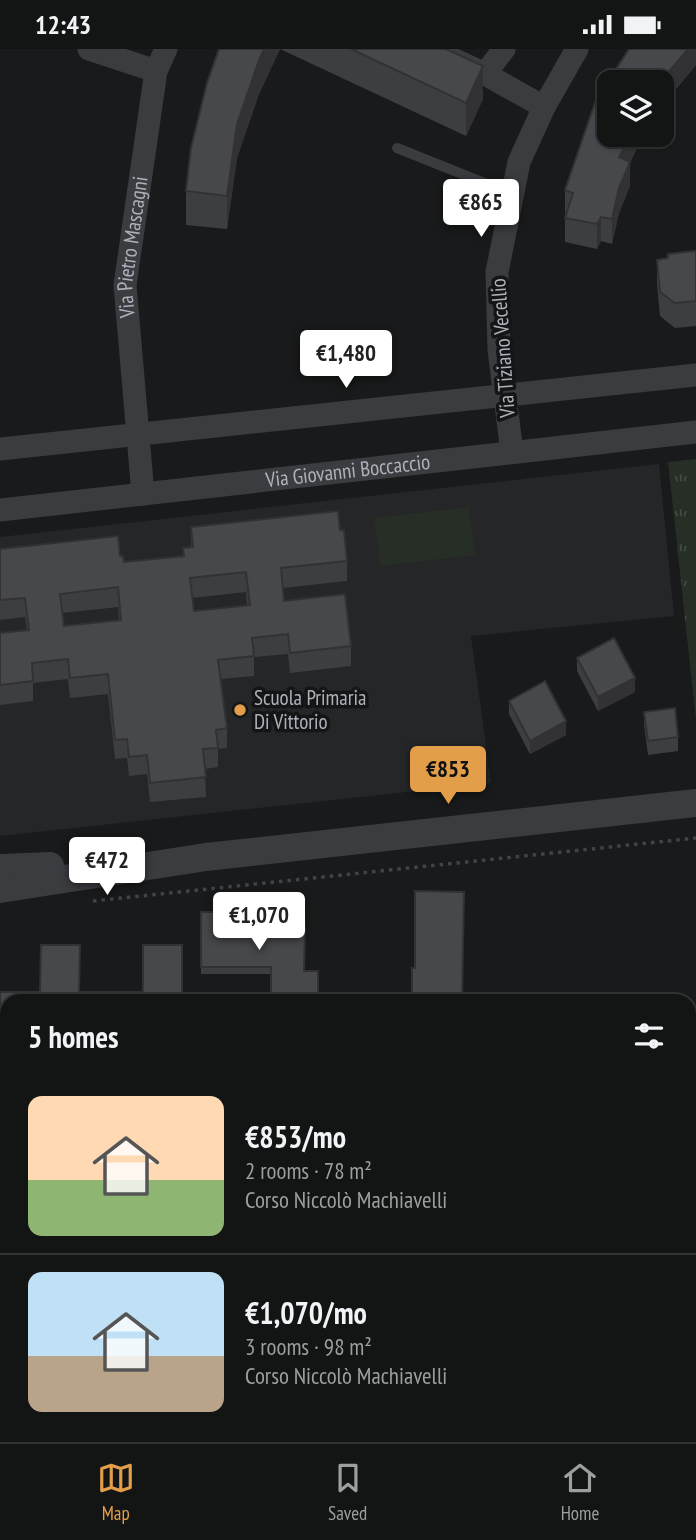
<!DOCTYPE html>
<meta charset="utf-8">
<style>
body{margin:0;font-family:"PT Sans Narrow",sans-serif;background:#202122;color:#f1f3f6;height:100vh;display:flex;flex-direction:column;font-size:26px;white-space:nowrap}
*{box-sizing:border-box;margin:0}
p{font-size:23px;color:#9d9ea0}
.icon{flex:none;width:38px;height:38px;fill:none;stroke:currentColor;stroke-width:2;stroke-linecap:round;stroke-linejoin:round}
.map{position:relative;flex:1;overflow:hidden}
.details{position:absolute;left:0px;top:945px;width:696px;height:448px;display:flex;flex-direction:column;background:#131414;border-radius:21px 21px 0 0;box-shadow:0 2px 5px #0004,0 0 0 2px #323334}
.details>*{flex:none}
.controls{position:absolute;left:597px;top:21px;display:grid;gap:14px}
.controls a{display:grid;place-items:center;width:77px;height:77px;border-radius:14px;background:#131414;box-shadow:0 2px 5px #0004,0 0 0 2px #323334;font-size:35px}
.price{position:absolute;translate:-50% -60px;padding:0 16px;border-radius:7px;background:#fff;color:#222;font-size:23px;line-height:46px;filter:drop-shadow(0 2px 4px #0008)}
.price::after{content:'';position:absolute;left:50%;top:42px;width:21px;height:16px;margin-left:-10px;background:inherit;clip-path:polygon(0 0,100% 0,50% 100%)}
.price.active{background:#e39e49;color:#111}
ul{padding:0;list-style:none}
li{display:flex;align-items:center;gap:21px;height:175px;padding:0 28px}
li+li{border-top:2px solid #323334}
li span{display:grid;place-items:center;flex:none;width:196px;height:140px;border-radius:14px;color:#555}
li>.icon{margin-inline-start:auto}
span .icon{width:84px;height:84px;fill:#fffc;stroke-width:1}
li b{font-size:30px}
h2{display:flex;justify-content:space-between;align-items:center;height:84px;padding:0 28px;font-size:30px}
.status{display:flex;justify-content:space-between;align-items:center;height:49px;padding:0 35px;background:#131414;direction:ltr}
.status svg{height:19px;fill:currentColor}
.tab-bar{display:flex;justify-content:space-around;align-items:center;height:98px;border-top:2px solid #323334;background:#131414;font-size:19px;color:#9d9ea0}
.tab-bar a{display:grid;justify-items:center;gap:4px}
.tab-bar .active{color:#e39e49}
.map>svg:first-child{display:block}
.built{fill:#252628}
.park{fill:url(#park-tufts)}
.pitch{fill:#262e26}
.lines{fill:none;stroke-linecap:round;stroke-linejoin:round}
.path{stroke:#414347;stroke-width:3.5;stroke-dasharray:3.5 5;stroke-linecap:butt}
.service{stroke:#3b3c40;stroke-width:10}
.minor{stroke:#3b3c40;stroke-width:23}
.tertiary{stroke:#3b3c40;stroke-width:28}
.wall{fill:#3d3e40;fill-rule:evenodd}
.shaded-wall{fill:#323234}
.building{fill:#47484b;stroke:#323234;stroke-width:2;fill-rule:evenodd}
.poi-dot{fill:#e39e49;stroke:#141516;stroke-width:2.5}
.labels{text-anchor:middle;stroke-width:7;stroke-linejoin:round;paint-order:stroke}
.street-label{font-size:21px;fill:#adb2ba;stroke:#141516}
.poi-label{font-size:21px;fill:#adb2ba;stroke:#141516;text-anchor:start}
</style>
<div class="status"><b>12:43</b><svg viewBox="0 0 49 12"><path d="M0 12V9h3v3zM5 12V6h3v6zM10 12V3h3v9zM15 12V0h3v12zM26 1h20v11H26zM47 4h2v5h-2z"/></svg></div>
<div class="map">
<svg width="696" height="1393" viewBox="0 0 696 1393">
<defs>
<pattern id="park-tufts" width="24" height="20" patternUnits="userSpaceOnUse" patternTransform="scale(1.75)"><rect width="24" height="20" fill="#262e26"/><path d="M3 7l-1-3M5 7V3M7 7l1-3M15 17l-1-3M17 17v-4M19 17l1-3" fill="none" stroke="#434a43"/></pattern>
</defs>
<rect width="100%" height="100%" fill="#191a1b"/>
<polygon class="built" points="659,415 674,567 471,587 491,734 0,787 0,488"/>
<polygon class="park" points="696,410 696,671 668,413"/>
<polygon class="pitch" points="469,458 475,506 380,517 374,469"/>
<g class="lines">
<polyline class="path" points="93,852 696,789"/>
<g class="service">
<polyline points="397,99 512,145"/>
<polyline points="624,1393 624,1386"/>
</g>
<g class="minor">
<polyline points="89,0 156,22"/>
<polyline points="431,0 485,25 544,58"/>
<polyline points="485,25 504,0"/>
<polyline points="0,400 696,326"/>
<polyline points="512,403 499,301 497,223 519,113 544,58 577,0"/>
<path id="s1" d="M143 445 125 236 156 22 166 0"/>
<path id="s2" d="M0 461 696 383"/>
</g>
<g class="tertiary">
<polyline points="0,819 50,817"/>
<polyline points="0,840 206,808 696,754"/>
</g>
</g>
<g class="wall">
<polygon points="219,0 446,0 483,50 466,87 280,0 259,45 237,109 227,180 186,176 186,142"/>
<polygon points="629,0 696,0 696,16 662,57 662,33 609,33 609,86 644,86 630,113 630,137 619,164 612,195 601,192 597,200 565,193 565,141 596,51"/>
<polygon points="696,202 696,277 675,279 660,267 657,235 657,211 668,209"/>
<path d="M191 478 340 481 347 512V532L283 539 284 552 351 597V617L290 624 288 605 254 608V627L221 630 227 679V699L218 700V718L205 720 206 748 150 753 147 725 129 727 127 709 115 710 108 645 70 649 68 630 33 634V652L0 656V584L27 581 25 568 0 571V500L120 507 124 513 183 507V499L191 498ZM246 543 247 556 194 562 192 549ZM118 558 119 571 64 577 62 564Z"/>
<polygon points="577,609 635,643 598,662 577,622"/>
<polygon points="509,652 566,686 530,705 509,665"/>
<polygon points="644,663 678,688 678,702 648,706 644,676"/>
<polygon points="201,863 268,879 305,879 271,925 201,925"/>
<polygon points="0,943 80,943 182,944 7,952 7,1008 0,1008"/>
</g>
<g class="shaded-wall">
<polygon points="264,0 280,0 259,45 237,109 227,180 227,147 237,75 259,11"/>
<polygon points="688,0 696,0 696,16 662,57 662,33 660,33"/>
<polygon points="483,17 483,50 466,87 466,54"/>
<polygon points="631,86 644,86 630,113 630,137 619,164 612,195 612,170 619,108"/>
<polygon points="601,168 601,192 597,200 597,175"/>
<polygon points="635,629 635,643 598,662 598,648"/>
<polygon points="566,672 566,686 530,705 530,692"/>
</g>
<g class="building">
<polygon points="219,0 264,0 259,11 237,75 227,147 186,142 191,99 207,34"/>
<polygon points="351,0 446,0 483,17 466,54"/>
<polygon points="629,0 688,0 660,33 609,33 609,86 631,86 619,108 630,113 619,139 612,170 601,168 597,175 565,169 573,144 565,141 596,51"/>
<polygon points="696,202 696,252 675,254 660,243 657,211 668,209 668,205"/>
<path d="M338 462 340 481H344L347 512 281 519 284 552 345 545 351 597 290 604 288 585 252 589 254 607 218 611 227 679 216 681 218 699 203 700 206 728 150 734 147 706 129 708 127 690 115 691 108 625 70 629 68 610 32 614 33 632 0 636V584L29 581 25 549 0 551V500L118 487 120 507H123L124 513 184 507 183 499 193 498 191 478ZM246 523 250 556 194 562 190 529ZM118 538 121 571 64 577 60 545Z"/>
<polygon points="614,589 635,629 598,648 577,609"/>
<polygon points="545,632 566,672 530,692 509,652"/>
<polygon points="675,659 678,688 648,692 644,663"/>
<polygon points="415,842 464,843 462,952 412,952 412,919 415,919"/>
<polygon points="201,863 268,863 268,879 305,879 304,922 318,922 318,952 271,952 271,918 201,918"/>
<polygon points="41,896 80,896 79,943 143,943 143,896 182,896 182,944 230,944 230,952 7,952 7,983 0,983 0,943 40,943"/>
</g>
<circle class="poi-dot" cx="240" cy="661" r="7"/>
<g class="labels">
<g class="street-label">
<text dy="7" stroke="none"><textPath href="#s1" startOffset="248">Via Pietro Mascagni</textPath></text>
<text transform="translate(503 299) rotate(-94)" y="7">Via Tiziano Vecellio</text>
<text dy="7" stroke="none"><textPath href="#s2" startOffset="350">Via Giovanni Boccaccio</textPath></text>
</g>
<g class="poi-label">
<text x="254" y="656">Scuola Primaria<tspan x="254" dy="24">Di Vittorio</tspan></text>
</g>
</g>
</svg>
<div class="controls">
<a><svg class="icon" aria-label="layers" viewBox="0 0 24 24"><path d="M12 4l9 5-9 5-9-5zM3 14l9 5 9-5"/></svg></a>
</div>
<b class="price" style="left:481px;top:190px">€865</b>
<b class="price" style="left:346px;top:341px">€1,480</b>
<b class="price active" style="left:448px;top:757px">€853</b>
<b class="price" style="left:107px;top:848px">€472</b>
<b class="price" style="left:259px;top:903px">€1,070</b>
<section class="details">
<h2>5 homes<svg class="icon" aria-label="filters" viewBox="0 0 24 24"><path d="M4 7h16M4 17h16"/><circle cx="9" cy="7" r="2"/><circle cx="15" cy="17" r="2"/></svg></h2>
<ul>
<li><span style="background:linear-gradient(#ffd9b3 60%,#8fb573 0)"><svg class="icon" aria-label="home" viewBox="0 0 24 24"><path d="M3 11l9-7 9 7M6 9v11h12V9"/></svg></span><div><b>€853/mo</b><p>2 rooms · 78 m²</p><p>Corso Niccolò Machiavelli</p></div></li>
<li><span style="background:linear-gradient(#bfe0f5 60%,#b9a48a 0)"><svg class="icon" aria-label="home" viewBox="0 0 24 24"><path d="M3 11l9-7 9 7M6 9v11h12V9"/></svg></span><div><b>€1,070/mo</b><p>3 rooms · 98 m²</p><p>Corso Niccolò Machiavelli</p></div></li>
</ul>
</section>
</div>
<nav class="tab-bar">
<a class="active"><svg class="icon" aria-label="map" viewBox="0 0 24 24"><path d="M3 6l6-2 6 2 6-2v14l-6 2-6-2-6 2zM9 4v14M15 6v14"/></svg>Map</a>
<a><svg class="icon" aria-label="saved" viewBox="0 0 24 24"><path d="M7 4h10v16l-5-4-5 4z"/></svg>Saved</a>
<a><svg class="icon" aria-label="home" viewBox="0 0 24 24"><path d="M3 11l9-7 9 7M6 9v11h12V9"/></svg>Home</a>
</nav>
